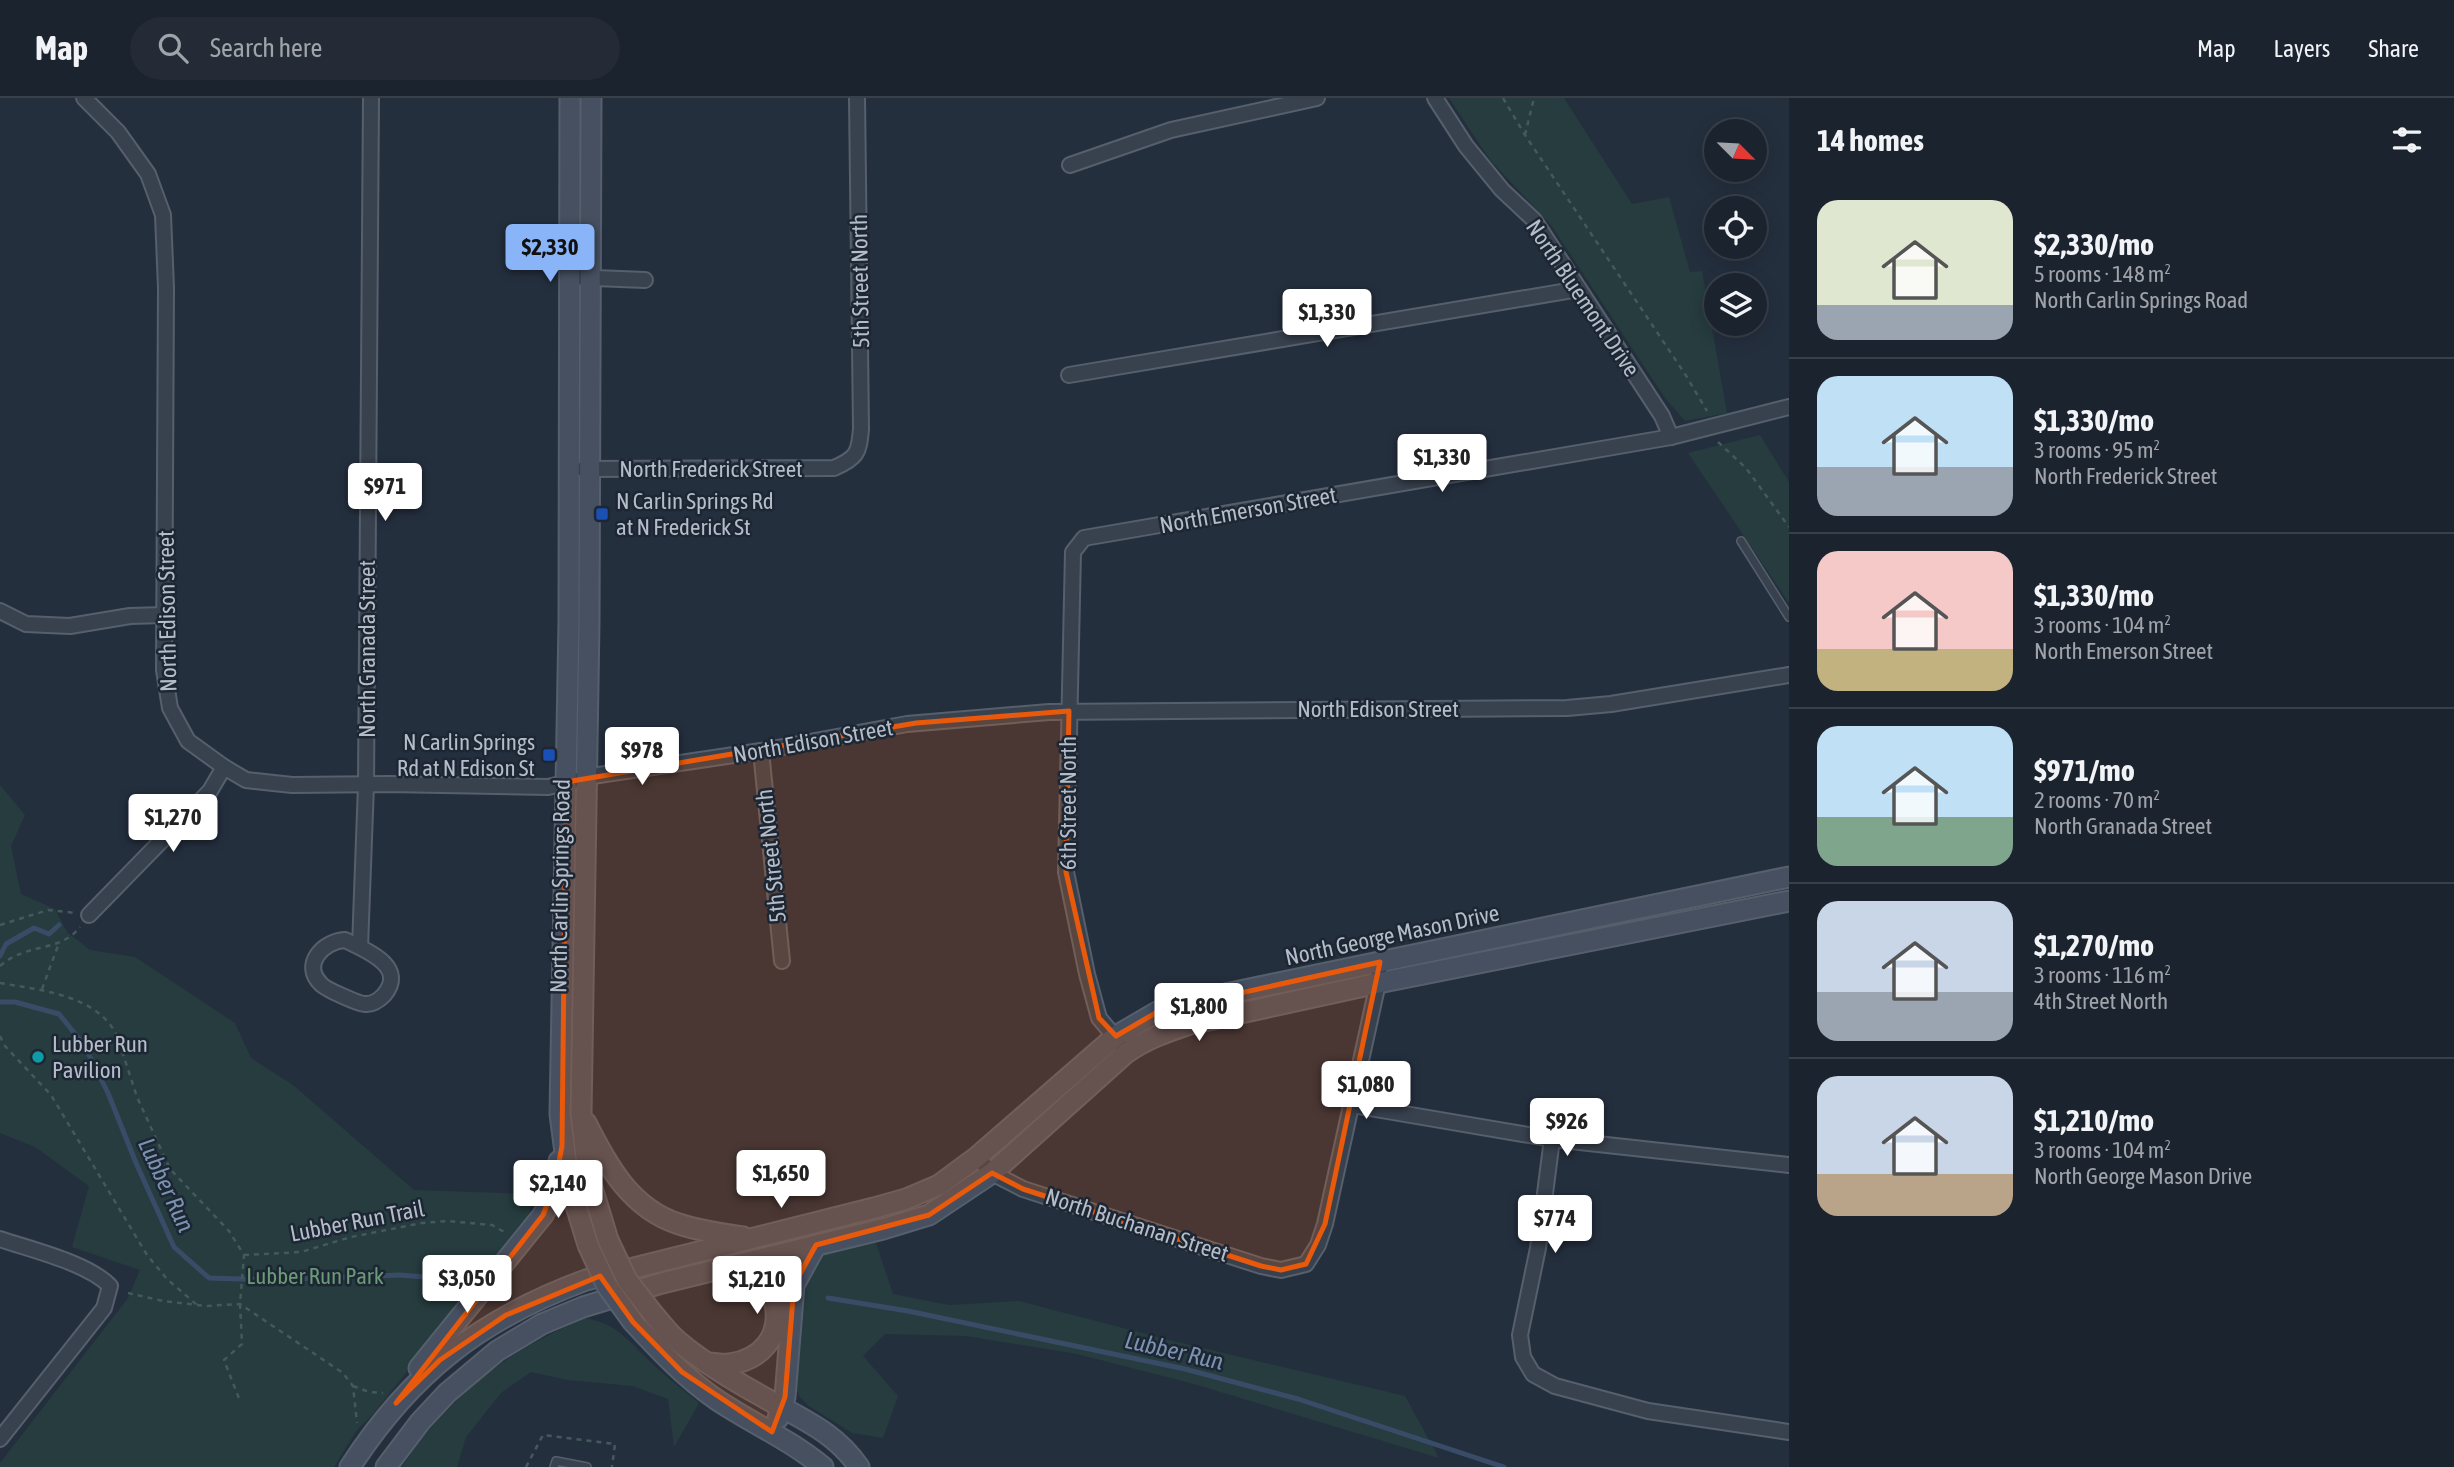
<!DOCTYPE html>
<meta charset="utf-8">
<style>
body{margin:0;font-family:"Asap Condensed",sans-serif;background:#242b36;color:#f1f3f6;height:100vh;display:flex;flex-direction:column;font-size:26px;white-space:nowrap}
*{box-sizing:border-box;margin:0}
p{font-size:23px;color:#a0a4aa}
.icon{flex:none;width:38px;height:38px;fill:none;stroke:currentColor;stroke-width:2;stroke-linecap:round;stroke-linejoin:round}
.map{position:relative;flex:1;overflow:hidden}
.side{display:flex;flex-direction:column;background:#1b232e;width:665px}
.side>*{flex:none}
.needle{width:46px;rotate:114deg}
.buttons{position:absolute;left:1704px;top:21px;display:grid;gap:14px}
.buttons a{display:grid;place-items:center;width:63px;height:63px;border-radius:50%;background:#1b232e;box-shadow:0 4px 18px #0003,0 0 0 2px #39404a;font-size:35px}
.price{position:absolute;translate:-50% -60px;padding:0 16px;border-radius:7px;background:#fff;color:#222;font-size:23px;line-height:46px;filter:drop-shadow(0 2px 4px #0008)}
.price::after{content:'';position:absolute;left:50%;top:42px;width:21px;height:16px;margin-left:-10px;background:inherit;clip-path:polygon(0 0,100% 0,50% 100%)}
.price.active{background:#8ab4f8;color:#111}
ul{padding:0;list-style:none}
li{display:flex;align-items:center;gap:21px;height:175px;padding:0 28px}
li+li{border-top:2px solid #39404a}
li span{display:grid;place-items:center;flex:none;width:196px;height:140px;border-radius:21px;color:#555}
li>.icon{margin-inline-start:auto}
span .icon{width:84px;height:84px;fill:#fffc;stroke-width:1}
li b{font-size:30px}
h2{display:flex;justify-content:space-between;align-items:center;height:84px;padding:0 28px;font-size:30px}
header{display:flex;align-items:center;gap:42px;box-sizing:border-box;height:98px;padding:0 35px;background:#1b232e;border-bottom:2px solid #39404a}
header strong{font-size:33px}
nav{display:flex;gap:38px;margin-inline-start:auto;font-size:24px}
.search{width:490px;height:63px;background:#242b36;display:flex;align-items:center;gap:18px;box-sizing:border-box;padding:0 24px;border-radius:38px;color:#a0a4aa;font-size:26px}
main{display:flex;flex:1;min-height:0}
.map>svg:first-child{display:block}
.green{fill:#263c3f}
.lines{fill:none;stroke-linecap:round;stroke-linejoin:round}
.stream{stroke:#394c67;stroke-width:5}
.lane-casing{stroke:#565f6c;stroke-width:10}
.street-casing{stroke:#565f6c;stroke-width:18}
.secondary-casing{stroke:#565f6c;stroke-width:23}
.path{stroke:#44595c;stroke-width:2.5;stroke-dasharray:5 5;stroke-linecap:butt}
.lane{stroke:#38414e;stroke-width:7}
.street{stroke:#38414e;stroke-width:14}
.secondary{stroke:#465061;stroke-width:19}
.secondary-bridge-casing{stroke:#565f6c;stroke-width:23;stroke-linecap:butt}
.secondary-bridge{stroke:#465061;stroke-width:19}
.marked{fill:#e8590c;fill-opacity:0.2;stroke:#e8590c;stroke-width:5;stroke-linejoin:round}
.transit-dot{fill:#1a4fb4;stroke:#1d2633;stroke-width:2.5}
.culture-dot{fill:#0f9aa8;stroke:#1d2633;stroke-width:2.5}
.labels{text-anchor:middle;stroke-width:5;stroke-linejoin:round;paint-order:stroke}
.street-label{font-size:23px;fill:#b4bcc9;stroke:#1d2633}
.poi-label{font-size:23px;fill:#b4bcc9;stroke:#1d2633;text-anchor:start}
.park-label{font-size:23px;fill:#6b9a76;stroke:#1d2633}
.water-label{font-size:24px;font-style:italic;fill:#7c92b1;stroke:#1d2633}
</style>
<header>
<strong>Map</strong>
<div class="search"><svg class="icon" aria-label="search" viewBox="0 0 24 24"><circle cx="10" cy="10" r="6"/><path d="M15 15l6 6"/></svg>Search here</div>
<nav><a>Map</a><a>Layers</a><a>Share</a></nav>
</header>
<main>
<div class="map">
<svg width="1789" height="1369" viewBox="0 0 1789 1369">
<rect width="100%" height="100%" fill="#242f3e"/>
<g class="green">
<polygon points="1449,0 1564,0 1632,106 1669,99 1690,174 1702,173 1727,315 1685,323 1665,300 1551,127 1490,62"/>
<polygon points="1760,337 1789,384 1789,505 1688,355"/>
<polygon points="0,687 25,717 11,748 21,796 55,811 67,834 90,852 135,859 235,925 251,960 293,987 414,1092 528,1096 531,1120 372,1317 357,1332 334,1369 0,1369 0,1365 128,1200 140,1172 72,1149 89,1088 35,1049 0,1035"/>
<polygon points="875,1142 893,1196 949,1207 1019,1203 1169,1242 1405,1298 1439,1360 1194,1286 1077,1256 966,1238 885,1236 863,1258 898,1298 883,1340 852,1335 809,1308 800,1299 794,1287 798,1189 815,1162 824,1155"/>
<path d="M585 1220C620 1226 631 1247 656 1269 670 1282 685 1293 699 1305L674 1349 668 1301 632 1288 567 1282 531 1274 501 1295 466 1339 457 1369H402C430 1326 469 1286 512 1258 535 1243 560 1231 585 1220Z"/>
</g>
<g class="lines">
<g class="stream">
<polyline points="0,858 6,846 34,830 49,836 59,827"/>
<polyline points="0,904 15,904 59,916 84,947 108,995 136,1065 174,1149 209,1180 267,1182 400,1177 450,1181"/>
<polyline points="828,1200 908,1213 1185,1271 1298,1301 1504,1369"/>
</g>
<g class="lane-casing">
<g id="lane">
<polyline points="1741,443 1789,519"/>
<polyline points="554,1369 556,1363 587,1369"/>
</g>
</g>
<g class="street-casing">
<g id="street">
<polyline points="84,0 118,34 148,76 163,117 166,190 164,572 170,610 188,643 224,669 246,682 292,687 389,686 548,689 599,677 761,653 907,626 1049,614 1567,610 1611,606 1789,577"/>
<polyline points="1435,0 1466,48 1502,92 1534,122 1662,318 1671,339"/>
<polyline points="1070,67 1171,32 1317,0"/>
<polyline points="570,179 645,182"/>
<polyline points="1069,277 1579,191"/>
<path d="M583 371 834 370C857 360 859 355 861 331L857 0"/>
<polyline points="0,513 26,526 70,528 130,518 164,517"/>
<polyline points="761,653 782,863"/>
<polyline points="89,817 210,693 224,669"/>
<path d="M345 842C365 852 408 868 384 897 379 902 373 907 365 906 359 906 325 891 321 886 301 867 323 843 345 842Z"/>
<polyline points="360,849 366,687 371,0"/>
<polyline points="1120,945 1099,920 1087,876 1066,774 1073,454 1084,440 1671,339 1789,309"/>
<polyline points="1352,1007 1552,1041 1789,1067"/>
<polyline points="1552,1041 1538,1150 1520,1237 1523,1259 1533,1276 1555,1288 1648,1313 1789,1334"/>
<polyline points="977,1059 992,1075 1023,1091 1261,1168 1281,1172 1306,1166 1318,1147 1325,1126 1378,885 1380,864"/>
<path d="M0 1141C32 1152 88 1165 110 1188L104 1210 0 1341"/>
</g>
</g>
<g class="secondary-casing">
<g id="secondary">
<polyline points="570,0 569,524 560,1016 569,1085 588,1147"/>
<polyline points="591,0 589,524 581,1016 588,1076 608,1142"/>
<path d="M586 1025C607 1067 631 1111 679 1126 700 1133 722 1136 743 1139"/>
<path d="M654 1217C662 1226 670 1237 679 1244 705 1266 736 1284 765 1300 801 1321 834 1333 859 1369"/>
<path d="M633 1224C659 1252 685 1280 717 1302 753 1326 789 1341 823 1369"/>
<path d="M708 1265C715 1265 723 1267 730 1266 798 1256 786 1169 727 1171"/>
<polyline points="419,1270 543,1117 550,1103 559,1063"/>
<polyline points="778,1320 785,1299 794,1187 816,1147"/>
<path d="M350 1369C411 1275 480 1221 586 1182L874 1110 906 1101 939 1087 977 1059 1116 938 1159 913 1211 899 1789 779"/>
<path d="M386 1369 420 1324 447 1295 497 1253 542 1226 583 1209 662 1185 883 1131 929 1117 992 1075 1126 955C1146 941 1166 934 1190 926L1378 885 1789 803"/>
</g>
</g>
<g class="path">
<polyline points="1503,0 1525,37 1685,276 1707,313"/>
<polyline points="1525,37 1534,0"/>
<polyline points="1718,344 1746,370 1789,429"/>
<polyline points="0,827 48,812 76,815"/>
<path d="M0 868C27 844 60 855 80 829"/>
<path d="M0 885C40 892 98 897 117 938L137 999 170 1071 229 1133 244 1157 240 1206 242 1246 224 1262 240 1303"/>
<polyline points="42,891 59,845"/>
<polyline points="0,938 4,947 51,997 147,1157 167,1181 197,1207"/>
<polyline points="244,1157 301,1154 351,1139 422,1125 447,1123 492,1127 506,1135"/>
<polyline points="128,1195 163,1203 206,1208 240,1206 343,1275 353,1288 357,1325"/>
<polyline points="353,1288 369,1294 383,1295"/>
<polyline points="526,1369 543,1337 615,1346 612,1369"/>
</g>
<use href="#lane" class="lane"/>
<use href="#street" class="street"/>
<use href="#secondary" class="secondary"/>
<g class="secondary-bridge-casing">
<g id="secondary-bridge">
<polyline points="608,1142 627,1182 654,1217"/>
<polyline points="588,1147 607,1188 633,1224"/>
</g>
</g>
<use href="#secondary-bridge" class="secondary-bridge"/>
</g>
<path class="marked" d="M1069 613 1066 774 1099 920 1116 938 1159 913 1380 864 1325 1126 1306 1166 1281 1172 1261 1168 1023 1091 992 1075 929 1117 816 1147 794 1187 785 1299 772 1334 682 1274 633 1224 600 1178 506 1217 440 1262 396 1305 543 1117 555 1086 562 1048 566 684 916 625Z"/>
<g class="transit-dot">
<rect x="595" y="409" width="14" height="14" rx="3.5"/>
<rect x="542" y="650" width="14" height="14" rx="3.5"/>
</g>
<circle class="culture-dot" cx="38" cy="959" r="7"/>
<g class="labels">
<g class="street-label">
<text transform="translate(860 183) rotate(-91)" y="8">5th Street North</text>
<text transform="translate(1583 200) rotate(56)" y="8">North Bluemont Drive</text>
<text x="711" y="379">North Frederick Street</text>
<text transform="translate(1248 412) rotate(-10)" y="8">North Emerson Street</text>
<text transform="translate(167 513) rotate(-91)" y="8">North Edison Street</text>
<text transform="translate(367 551) rotate(-90)" y="8">North Granada Street</text>
<text x="1378" y="619">North Edison Street</text>
<text transform="translate(813 643) rotate(-10)" y="8">North Edison Street</text>
<text transform="translate(1068 705) rotate(-90)" y="8">6th Street North</text>
<text transform="translate(771 758) rotate(-96)" y="8">5th Street North</text>
<text transform="translate(560 788) rotate(-89)" y="8">North Carlin Springs Road</text>
<text transform="translate(1392 837) rotate(-12)" y="8">North George Mason Drive</text>
<text transform="translate(357 1123) rotate(-11)" y="8">Lubber Run Trail</text>
<text transform="translate(1137 1127) rotate(18)" y="8">North Buchanan Street</text>
</g>
<g class="poi-label">
<text x="616" y="411">N Carlin Springs Rd<tspan x="616" dy="26">at N Frederick St</tspan></text>
<text x="535" y="652" text-anchor="end">N Carlin Springs<tspan x="535" dy="26">Rd at N Edison St</tspan></text>
<text x="52" y="954">Lubber Run<tspan x="52" dy="26">Pavilion</tspan></text>
</g>
<g class="park-label">
<text x="315" y="1186">Lubber Run Park</text>
</g>
<g class="water-label">
<text transform="translate(166 1087) rotate(65)" y="8">Lubber Run</text>
<text transform="translate(1174 1253) rotate(13)" y="8">Lubber Run</text>
</g>
</g>
</svg>
<div class="buttons">
<a><svg class="needle" viewBox="-14 -14 28 28"><path d="M0-13l5 13h-10z" fill="#e53935"/><path d="M0 13l5-13h-10z" fill="#a0a4aa"/></svg></a>
<a><svg class="icon" aria-label="locate" viewBox="0 0 24 24"><circle cx="12" cy="12" r="6"/><path d="M12 2v4M12 18v4M2 12h4M18 12h4"/></svg></a>
<a><svg class="icon" aria-label="layers" viewBox="0 0 24 24"><path d="M12 4l9 5-9 5-9-5zM3 14l9 5 9-5"/></svg></a>
</div>
<b class="price active" style="left:550px;top:186px">$2,330</b>
<b class="price" style="left:1327px;top:251px">$1,330</b>
<b class="price" style="left:1442px;top:396px">$1,330</b>
<b class="price" style="left:385px;top:425px">$971</b>
<b class="price" style="left:642px;top:689px">$978</b>
<b class="price" style="left:173px;top:756px">$1,270</b>
<b class="price" style="left:1199px;top:945px">$1,800</b>
<b class="price" style="left:1366px;top:1023px">$1,080</b>
<b class="price" style="left:1567px;top:1060px">$926</b>
<b class="price" style="left:781px;top:1112px">$1,650</b>
<b class="price" style="left:558px;top:1122px">$2,140</b>
<b class="price" style="left:1555px;top:1157px">$774</b>
<b class="price" style="left:467px;top:1217px">$3,050</b>
<b class="price" style="left:757px;top:1218px">$1,210</b>
</div>
<section class="side">
<h2>14 homes<svg class="icon" aria-label="filters" viewBox="0 0 24 24"><path d="M4 7h16M4 17h16"/><circle cx="9" cy="7" r="2"/><circle cx="15" cy="17" r="2"/></svg></h2>
<ul>
<li><span style="background:linear-gradient(#dfe7d0 75%,#9aa5b1 0)"><svg class="icon" aria-label="home" viewBox="0 0 24 24"><path d="M3 11l9-7 9 7M6 9v11h12V9"/></svg></span><div><b>$2,330/mo</b><p>5 rooms · 148 m²</p><p>North Carlin Springs Road</p></div></li>
<li><span style="background:linear-gradient(#bfe0f5 65%,#9aa5b1 0)"><svg class="icon" aria-label="home" viewBox="0 0 24 24"><path d="M3 11l9-7 9 7M6 9v11h12V9"/></svg></span><div><b>$1,330/mo</b><p>3 rooms · 95 m²</p><p>North Frederick Street</p></div></li>
<li><span style="background:linear-gradient(#f6c9c9 70%,#c2b280 0)"><svg class="icon" aria-label="home" viewBox="0 0 24 24"><path d="M3 11l9-7 9 7M6 9v11h12V9"/></svg></span><div><b>$1,330/mo</b><p>3 rooms · 104 m²</p><p>North Emerson Street</p></div></li>
<li><span style="background:linear-gradient(#bfe0f5 65%,#7fa58c 0)"><svg class="icon" aria-label="home" viewBox="0 0 24 24"><path d="M3 11l9-7 9 7M6 9v11h12V9"/></svg></span><div><b>$971/mo</b><p>2 rooms · 70 m²</p><p>North Granada Street</p></div></li>
<li><span style="background:linear-gradient(#c9d6e8 65%,#9aa5b1 0)"><svg class="icon" aria-label="home" viewBox="0 0 24 24"><path d="M3 11l9-7 9 7M6 9v11h12V9"/></svg></span><div><b>$1,270/mo</b><p>3 rooms · 116 m²</p><p>4th Street North</p></div></li>
<li><span style="background:linear-gradient(#c9d6e8 70%,#b9a48a 0)"><svg class="icon" aria-label="home" viewBox="0 0 24 24"><path d="M3 11l9-7 9 7M6 9v11h12V9"/></svg></span><div><b>$1,210/mo</b><p>3 rooms · 104 m²</p><p>North George Mason Drive</p></div></li>
</ul>
</section>
</main>
